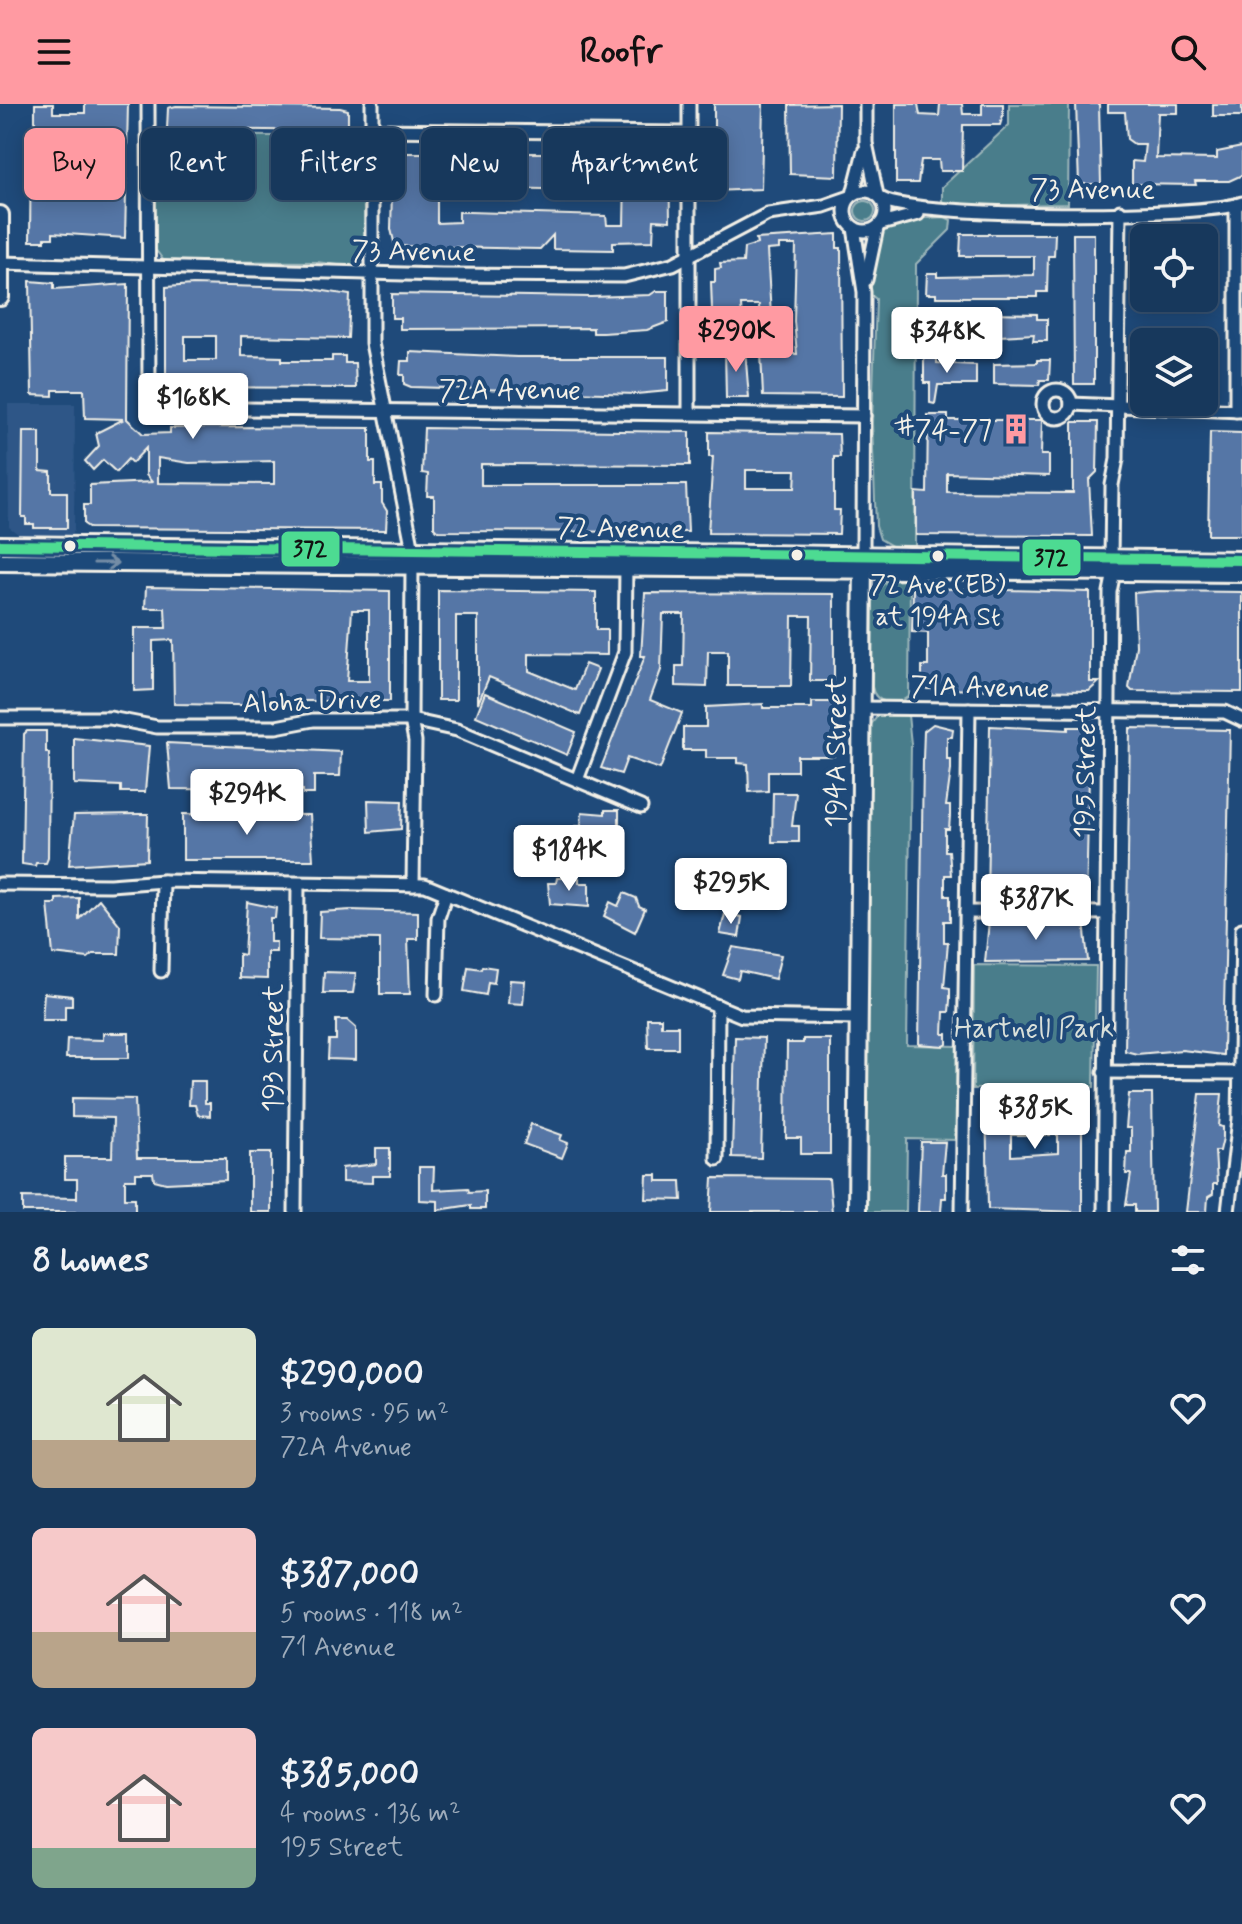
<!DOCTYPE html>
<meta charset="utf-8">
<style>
body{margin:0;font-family:Mynerve,sans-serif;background:#203f62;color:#f1f3f6;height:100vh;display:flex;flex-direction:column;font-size:30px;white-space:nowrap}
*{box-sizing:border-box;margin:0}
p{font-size:26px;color:#9eacbb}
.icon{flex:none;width:44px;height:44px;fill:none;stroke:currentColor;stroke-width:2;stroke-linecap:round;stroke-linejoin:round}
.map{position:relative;height:1108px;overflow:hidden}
.side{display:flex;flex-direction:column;background:#17385c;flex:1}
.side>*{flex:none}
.guide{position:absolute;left:24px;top:24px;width:800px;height:72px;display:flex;gap:16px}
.controls{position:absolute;left:1130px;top:120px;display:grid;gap:16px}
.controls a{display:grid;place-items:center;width:88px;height:88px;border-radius:12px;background:#17385c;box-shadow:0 4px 20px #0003,0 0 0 2px #365272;font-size:40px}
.price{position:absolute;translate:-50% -68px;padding:0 18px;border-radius:8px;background:#fff;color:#222;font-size:26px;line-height:52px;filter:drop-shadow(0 2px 4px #0008)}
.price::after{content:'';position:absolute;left:50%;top:48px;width:24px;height:18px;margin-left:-12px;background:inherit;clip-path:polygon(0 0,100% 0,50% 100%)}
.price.current{background:#ff9aa2;color:#111}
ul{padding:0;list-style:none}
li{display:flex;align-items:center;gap:24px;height:200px;padding:0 32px}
li span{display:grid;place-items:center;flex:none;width:224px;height:160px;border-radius:12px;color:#555}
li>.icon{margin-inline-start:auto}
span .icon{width:96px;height:96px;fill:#fffc;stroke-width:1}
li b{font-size:34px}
h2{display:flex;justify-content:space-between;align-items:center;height:96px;padding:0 32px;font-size:34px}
.pill{padding:0 28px;border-radius:12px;background:#17385c;box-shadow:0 4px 20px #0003,0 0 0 2px #365272;font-size:28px;line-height:72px}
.pill.current{background:#ff9aa2;color:#111}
header{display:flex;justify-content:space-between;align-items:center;height:104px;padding:0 32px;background:#ff9aa2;color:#111;font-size:36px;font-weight:700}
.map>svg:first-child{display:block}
.built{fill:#2f5787}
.green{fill:#487d8b;stroke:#9eb7ba;stroke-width:2}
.building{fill:#5476a6;stroke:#f4f1e8;stroke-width:2;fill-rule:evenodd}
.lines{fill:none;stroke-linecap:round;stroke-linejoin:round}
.street-casing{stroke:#f4f1e8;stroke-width:17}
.secondary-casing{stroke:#f4f1e8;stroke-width:22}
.street{stroke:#1f4a7a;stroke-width:11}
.secondary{stroke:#1f4a7a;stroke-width:16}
.bus-1-casing{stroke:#1f4a7a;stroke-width:16}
.bus-1{stroke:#4ddb92;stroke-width:10}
.oneway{stroke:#748da6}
.bus-dot{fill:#f4f1e8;stroke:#1f4a7a;stroke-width:3}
.labels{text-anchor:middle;stroke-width:8;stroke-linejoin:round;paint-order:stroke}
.bus-label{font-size:26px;fill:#f4f1e8;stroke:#1f4a7a}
.street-label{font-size:28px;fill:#f4f1e8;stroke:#1f4a7a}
.poi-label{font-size:28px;fill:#f4f1e8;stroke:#1f4a7a;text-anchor:end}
.park-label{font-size:28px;fill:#dae0da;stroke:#1f4a7a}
.line-badge{stroke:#1f4a7a;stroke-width:3}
.pale-badge-label{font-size:22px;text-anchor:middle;font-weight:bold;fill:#111}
</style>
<header><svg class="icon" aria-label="menu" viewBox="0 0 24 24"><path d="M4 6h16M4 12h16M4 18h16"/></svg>Roofr<svg class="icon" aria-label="search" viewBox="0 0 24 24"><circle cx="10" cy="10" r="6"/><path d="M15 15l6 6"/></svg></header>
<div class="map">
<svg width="1242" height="1108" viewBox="0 0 1242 1108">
<rect width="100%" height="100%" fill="#1f4a7a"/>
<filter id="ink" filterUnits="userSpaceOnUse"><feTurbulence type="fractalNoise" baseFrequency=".0125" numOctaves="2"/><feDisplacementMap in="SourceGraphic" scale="16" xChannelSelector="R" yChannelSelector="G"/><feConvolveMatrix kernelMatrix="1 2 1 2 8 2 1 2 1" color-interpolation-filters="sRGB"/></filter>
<g filter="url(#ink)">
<polygon class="built" points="8,300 75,300 74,427 70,433 22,433 9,423"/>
<g class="green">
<polygon points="1009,0 1069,0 1068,100 942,102 942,83 1009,21"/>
<polygon points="155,31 366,33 363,63 365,155 352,163 317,158 164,157 155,145"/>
<circle cx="865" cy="107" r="10"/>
<polygon points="945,113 951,116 950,126 916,160 915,442 892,442 880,435 876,422 872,319 876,195 870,190 875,144 887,122 906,115"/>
<path d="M910 476 909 592C897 602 875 601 872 583L873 491 886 477Z"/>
<polygon points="895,609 908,611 911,640 907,941 959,942 958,1036 907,1035 906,1108 864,1108 870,622 879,610"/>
<polygon points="974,861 1096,862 1094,983 973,985"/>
</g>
<g class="building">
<polygon points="35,0 53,0 53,9 85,9 85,0 128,0 125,134 53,129 53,134 45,134 45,137 30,137 31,29 35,29"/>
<polygon points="714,0 763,0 761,85 714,87"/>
<polygon points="838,0 837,72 790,70 789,1"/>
<polygon points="896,0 918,0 920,11 939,12 940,0 962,0 963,10 982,10 982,0 1003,0 1003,11 1000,21 963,21 962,67 940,67 939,56 921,56 918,79 896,79"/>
<polygon points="1076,0 1099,0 1101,80 1079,80"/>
<polygon points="1108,0 1178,0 1178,9 1158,9 1156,54 1217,55 1217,48 1242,43 1242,71 1229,77 1195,77 1196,81 1132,80 1132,57 1143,58 1145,40 1134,40 1127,35 1125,8 1108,8"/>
<rect x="1213" y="0" width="29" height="12"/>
<polygon points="176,2 340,4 348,6 348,27 167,25 168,4"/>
<path d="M659 47 669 51 670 117 654 116 653 137 613 138V146L553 145V131L540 145 395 142 391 125 393 49H613V54H648L649 49ZM607 72H625L624 121H607L606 112 469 108H459V118L437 119V74H459L458 83 585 86V81L605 82Z"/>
<polygon points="837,130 837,144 841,144 842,293 763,292 761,249 797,250 794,217 796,141 779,141 779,145 767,146 772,228 760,229 759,201 741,201 743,231 713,233 711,178 715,178 715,165 721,164 720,159 743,158 744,144 757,140 756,135"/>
<polygon points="961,130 1055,130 1054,152 1048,152 1047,188 1037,188 1037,193 936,193 936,190 926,190 927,169 937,169 937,173 1034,171 1034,152 960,152"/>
<polygon points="1073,130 1094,130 1094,280 1074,280"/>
<path d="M30 177 54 179V185L128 180 127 315 143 330 170 329V324L217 323 370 324V358H375V381H382V399L387 407 386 426 90 424 84 420V401H90V381L152 378 146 371V344L132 359 128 355 116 368 103 356 93 366 85 357 99 342 96 329 124 315 85 314 84 286H53V292L32 291ZM158 354 189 359 274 357V380L158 379Z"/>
<path d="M193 181 305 184 350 191 348 234 241 232V252L282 253V257H332V252H345V259H355L356 284 166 283V183ZM185 232H216V256H185Z"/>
<polygon points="656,187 668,187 668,218 647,226 603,229 593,229 593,224 400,225 400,214 392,214 392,190 591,193 650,191"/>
<polygon points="989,209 1037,210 1037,215 1047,215 1047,237 1033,237 1034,230 924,236 925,215 989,214"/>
<polygon points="725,245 745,245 749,294 726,294"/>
<polygon points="410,248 517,253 668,253 668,287 636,290 411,283 404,280 404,271 400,271 401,257 410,257"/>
<polygon points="924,254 937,255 937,259 976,261 976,281 938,281 935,300 930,299 930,279 924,279"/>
<polygon points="1037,256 1050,256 1049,276 1040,276 1039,281 994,280 994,260 1037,259"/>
<polygon points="928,311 948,311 948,316 1042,316 1041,351 1049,351 1049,372 947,369 947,388 1073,389 1073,318 1098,318 1097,368 1089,376 1092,432 916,431 916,388 927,389"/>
<polygon points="424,324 690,328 690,361 481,360 481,381 686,381 688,428 438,427 434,423 434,392 427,392 428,370 422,369"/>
<polygon points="23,328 40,328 40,367 51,368 51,388 67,388 67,424 34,424 34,420 26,420 26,413 22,413"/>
<path d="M709 328 839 330 840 353H834V406H840L839 430 708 429 713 353H709ZM746 366H796L795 384H746Z"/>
<polygon points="1210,328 1242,329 1242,431 1208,431"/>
<path d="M146 483 390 487V597H305L287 602 174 600 173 536 153 537V586L134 587V524H166L165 504H145ZM352 506H369V577H347Z"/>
<polygon points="913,484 1090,488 1090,578 1099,578 1089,587 927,585 922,580 922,562 928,562 928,529 912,528"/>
<polygon points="438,486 596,488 596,526 607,526 607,551 529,550 529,567 575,586 585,560 598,565 580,611 489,573 478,599 478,512 456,512 456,596 438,596"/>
<polygon points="1157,487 1242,488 1242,588 1132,587 1129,584 1136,542 1134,489"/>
<polygon points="645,489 834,490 834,577 810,577 811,512 792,512 791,582 728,582 728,547 708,547 707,583 676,582 676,562 683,562 684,510 663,510 661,566 650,596 682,609 660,665 627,654 621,670 601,664 645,552 641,552"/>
<polygon points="485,589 576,628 567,651 476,612"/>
<polygon points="812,598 833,598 834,652 797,652 797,667 768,667 768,687 749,688 748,660 738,659 738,654 706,654 706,646 683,646 683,623 706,623 706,603 763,600 763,604 812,604"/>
<polygon points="933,620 953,625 952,633 947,633 947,656 951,656 951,666 946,702 950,702 950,712 949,725 945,725 945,747 949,747 951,771 945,771 945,792 950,792 950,817 944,817 944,838 948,838 944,883 950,884 950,896 949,908 944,908 943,930 947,930 947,940 944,942 919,940 923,655 924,627"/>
<polygon points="990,622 1068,626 1068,623 1087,623 1090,626 1086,800 987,797"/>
<polygon points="1130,624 1230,626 1223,951 1182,946 1137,950 1125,947"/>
<polygon points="27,627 46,627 46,649 49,649 48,754 46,759 36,759 35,762 22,760 24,630"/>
<polygon points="74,634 149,642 145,688 121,688 121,682 74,680"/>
<polygon points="167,639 341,648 340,672 314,672 314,690 303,690 303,686 171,685"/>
<polygon points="773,689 796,689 792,722 799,722 799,738 772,738"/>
<polygon points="368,696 402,697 401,725 369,728"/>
<polygon points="605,706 619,706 619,725 590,725 590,739 575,739 575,722 581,722 582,708 605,710"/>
<polygon points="138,710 148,710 147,756 69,761 74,711"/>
<polygon points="183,710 310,711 313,756 183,756"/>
<polygon points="557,774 579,774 579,779 589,779 589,803 550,800 548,779 556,779"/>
<polygon points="624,789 636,794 639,802 645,805 635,828 604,812 610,798 618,802"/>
<polygon points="79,794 79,815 99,795 120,821 119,850 93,850 88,854 53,850 48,800 56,800 56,795"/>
<polygon points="247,798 276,804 275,814 270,814 270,838 276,838 276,848 267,848 267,875 239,874 239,850 244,851"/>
<polygon points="351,806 418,808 418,835 408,835 410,890 380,890 380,835 319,834 320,808"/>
<polygon points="725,810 742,813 739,833 720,830"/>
<polygon points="989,817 1084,817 1088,857 985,858"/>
<polygon points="733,843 781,851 775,875 740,867 738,875 723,871"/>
<polygon points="482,862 496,864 494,879 488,878 486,891 464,887 468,863 481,865"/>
<polygon points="324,868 356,869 353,889 323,889"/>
<polygon points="510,876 525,877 523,900 508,899"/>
<polygon points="44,889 72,892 72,902 65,902 65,916 42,916"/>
<polygon points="647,914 661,914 661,922 678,922 678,944 648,944"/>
<polygon points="336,916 347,916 356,924 356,956 328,955 329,936 336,936"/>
<polygon points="103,929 129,929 129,954 66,954 67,935 103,936"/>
<polygon points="735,933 764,934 761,1054 732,1053"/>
<polygon points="803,935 830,935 830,1050 801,1050 801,1034 786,1034 787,939 803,939"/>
<polygon points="190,977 205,977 205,999 210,999 210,1012 198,1011 195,1001 189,1001"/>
<path d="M1005 986 1086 989 1082 1009V1108L988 1105 986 991ZM1011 1031H1058V1049L1011 1052Z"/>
<polygon points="1129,990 1152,990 1154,1108 1135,1108 1135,1101 1126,1101 1131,1070 1126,1070 1127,1048 1131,1048 1131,1024 1126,1024"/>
<polygon points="1200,990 1222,990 1219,1022 1223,1023 1223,1034 1220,1047 1215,1047 1217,1080 1213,1080 1213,1090 1208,1093 1207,1108 1186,1108"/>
<polygon points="72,994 135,995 137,1054 226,1054 226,1076 166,1079 154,1076 153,1069 136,1069 136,1075 125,1075 125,1094 135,1094 135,1108 23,1108 23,1093 77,1094 77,1075 65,1075 65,1053 112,1053 113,1014 72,1013"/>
<polygon points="531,1020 562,1031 560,1036 568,1039 562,1054 524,1040"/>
<polygon points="921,1038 945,1038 942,1070 946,1070 946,1094 942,1094 941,1108 918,1108"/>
<polygon points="376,1044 390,1044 390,1072 372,1072 372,1079 342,1078 342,1064 376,1060"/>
<rect x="250" y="1049" width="21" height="59"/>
<polygon points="419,1063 434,1063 433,1086 468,1084 469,1088 485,1087 485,1105 471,1105 471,1101 438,1106 438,1097 419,1096"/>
<polygon points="647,1071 657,1071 657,1077 681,1077 682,1096 646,1095"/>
<polygon points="713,1074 829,1075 832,1108 711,1108"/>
</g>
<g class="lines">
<g class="street-casing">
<g id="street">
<polyline points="148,0 149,291 152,300 160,304 864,312"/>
<polyline points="372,0 372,239 413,446"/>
<polyline points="866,0 866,39 877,91"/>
<polyline points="372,26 689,29"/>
<circle cx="865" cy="107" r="20"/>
<polyline points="853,90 864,47"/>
<path d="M882 95C916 114 1205 114 1242 99"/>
<polyline points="881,120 918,110"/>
<polyline points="854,124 864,188 863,452"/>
<polyline points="0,159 442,171 624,172 673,160 768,110 824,102 850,93"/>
<polyline points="866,176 877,124"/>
<circle cx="1057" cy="300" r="14"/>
<polyline points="1071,300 1241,307"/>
<polyline points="1236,307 1236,101"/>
<polyline points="689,310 689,0"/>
<polyline points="1111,455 1112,381 1117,355 1120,107"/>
<polyline points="412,461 411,616 415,637 413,781"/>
<polyline points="862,604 1225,608 1242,616"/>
<polyline points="0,614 110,614 157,623 276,623 313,616 411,616 457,626 641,703"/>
<polyline points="577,676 625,548 626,462"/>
<polyline points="0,780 110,781 163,777 425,781 742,912 857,914"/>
<polyline points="966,808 1107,809"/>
<polyline points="161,867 163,777"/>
<polyline points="436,891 438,814 446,790"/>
<polyline points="1104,968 1242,969"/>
<polyline points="717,1055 718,902"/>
<polyline points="295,1108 298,780"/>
<polyline points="962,1108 969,605"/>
<polyline points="1104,1108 1110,488 1114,468"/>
<polyline points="1228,1108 1239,1015 1242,825"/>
</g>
</g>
<g class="secondary-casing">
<g id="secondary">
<polyline points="0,111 0,193"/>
<polyline points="0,441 1242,456"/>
<polyline points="0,458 1242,469"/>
<polyline points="857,1108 863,454"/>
</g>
</g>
<use href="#street" class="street"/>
<use href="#secondary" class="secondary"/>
<g class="bus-1-casing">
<polyline id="bus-1" points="0,441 1242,456"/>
</g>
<use href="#bus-1" class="bus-1"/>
</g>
<defs><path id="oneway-shaft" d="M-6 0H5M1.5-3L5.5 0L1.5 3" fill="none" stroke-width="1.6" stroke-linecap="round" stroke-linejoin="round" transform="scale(2)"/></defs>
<use class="oneway" href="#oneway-shaft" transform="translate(106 459)"/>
</g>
<defs>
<g id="building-bare" transform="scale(2.4)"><path d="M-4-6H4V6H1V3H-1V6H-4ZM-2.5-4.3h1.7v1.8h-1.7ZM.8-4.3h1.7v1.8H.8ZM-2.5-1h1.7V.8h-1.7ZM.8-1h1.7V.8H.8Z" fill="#ff9aa2" stroke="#1f4a7a" stroke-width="2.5" paint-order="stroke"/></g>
</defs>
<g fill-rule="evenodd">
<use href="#building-bare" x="1016" y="325"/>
</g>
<g class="bus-dot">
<circle cx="70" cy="442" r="7"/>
<circle cx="797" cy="451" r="7"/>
<circle cx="938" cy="452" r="7"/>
</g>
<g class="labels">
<g class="bus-label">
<text x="938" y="489">72 Ave (EB)<tspan x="938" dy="32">at 194A St</tspan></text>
</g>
<g class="street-label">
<text x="1093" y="94">73 Avenue</text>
<text transform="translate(414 146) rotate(1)" y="10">73 Avenue</text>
<text x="510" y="295">72A Avenue</text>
<text transform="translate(621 423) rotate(1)" y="10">72 Avenue</text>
<text transform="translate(980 582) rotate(1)" y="10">71A Avenue</text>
<text transform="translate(312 596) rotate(-2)" y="10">Aloha Drive</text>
<text transform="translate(835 648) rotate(-90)" y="10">194A Street</text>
<text transform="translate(1084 668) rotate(-89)" y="10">195 Street</text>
<text transform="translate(272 944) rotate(-90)" y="10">193 Street</text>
</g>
<g class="poi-label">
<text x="992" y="335">#74-77</text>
</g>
<g class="park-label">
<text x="1034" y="933">Hartnell Park</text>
</g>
</g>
<g class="line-badge">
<rect x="280" y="426" width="61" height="38" rx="8" fill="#4ddb92"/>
<rect x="1021" y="434" width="61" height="39" rx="8" fill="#4ddb92"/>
</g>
<g class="pale-badge-label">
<text x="310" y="452">372</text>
<text x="1051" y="461">372</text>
</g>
</svg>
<div class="controls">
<a><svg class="icon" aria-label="locate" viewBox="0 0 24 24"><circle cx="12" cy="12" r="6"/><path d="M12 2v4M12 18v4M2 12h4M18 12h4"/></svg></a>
<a><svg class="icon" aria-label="layers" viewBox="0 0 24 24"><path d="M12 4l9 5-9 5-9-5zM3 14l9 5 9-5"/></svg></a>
</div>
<b class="price current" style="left:736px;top:270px">$290K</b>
<b class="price" style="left:947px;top:271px">$348K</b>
<b class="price" style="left:193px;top:337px">$168K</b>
<b class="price" style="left:247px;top:733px">$294K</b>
<b class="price" style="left:569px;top:789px">$184K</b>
<b class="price" style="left:731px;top:822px">$295K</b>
<b class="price" style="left:1036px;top:838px">$387K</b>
<b class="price" style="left:1035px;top:1047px">$385K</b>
<div class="guide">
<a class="pill current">Buy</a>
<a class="pill">Rent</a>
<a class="pill">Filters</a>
<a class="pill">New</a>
<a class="pill">Apartment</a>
</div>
</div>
<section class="side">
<h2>8 homes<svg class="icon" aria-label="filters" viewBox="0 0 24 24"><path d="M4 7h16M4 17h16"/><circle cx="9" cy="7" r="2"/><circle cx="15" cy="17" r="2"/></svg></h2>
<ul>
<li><span style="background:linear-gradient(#dfe7d0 70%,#b9a48a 0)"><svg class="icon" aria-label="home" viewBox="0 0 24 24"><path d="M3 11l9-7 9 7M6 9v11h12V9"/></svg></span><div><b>$290,000</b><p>3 rooms · 95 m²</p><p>72A Avenue</p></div><svg class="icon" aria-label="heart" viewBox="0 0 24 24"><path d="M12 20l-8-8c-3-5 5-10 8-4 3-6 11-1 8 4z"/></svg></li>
<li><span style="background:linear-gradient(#f6c9c9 65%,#b9a48a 0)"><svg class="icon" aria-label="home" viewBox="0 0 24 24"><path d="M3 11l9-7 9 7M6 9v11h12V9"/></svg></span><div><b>$387,000</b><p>5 rooms · 118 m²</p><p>71 Avenue</p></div><svg class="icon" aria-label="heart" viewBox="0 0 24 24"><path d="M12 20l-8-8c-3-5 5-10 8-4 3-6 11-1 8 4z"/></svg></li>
<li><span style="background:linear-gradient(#f6c9c9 75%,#7fa58c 0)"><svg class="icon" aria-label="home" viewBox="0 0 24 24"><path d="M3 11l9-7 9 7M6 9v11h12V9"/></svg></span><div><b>$385,000</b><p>4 rooms · 136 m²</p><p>195 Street</p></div><svg class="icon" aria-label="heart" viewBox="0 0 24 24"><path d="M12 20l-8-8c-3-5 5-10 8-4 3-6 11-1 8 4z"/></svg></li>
</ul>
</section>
